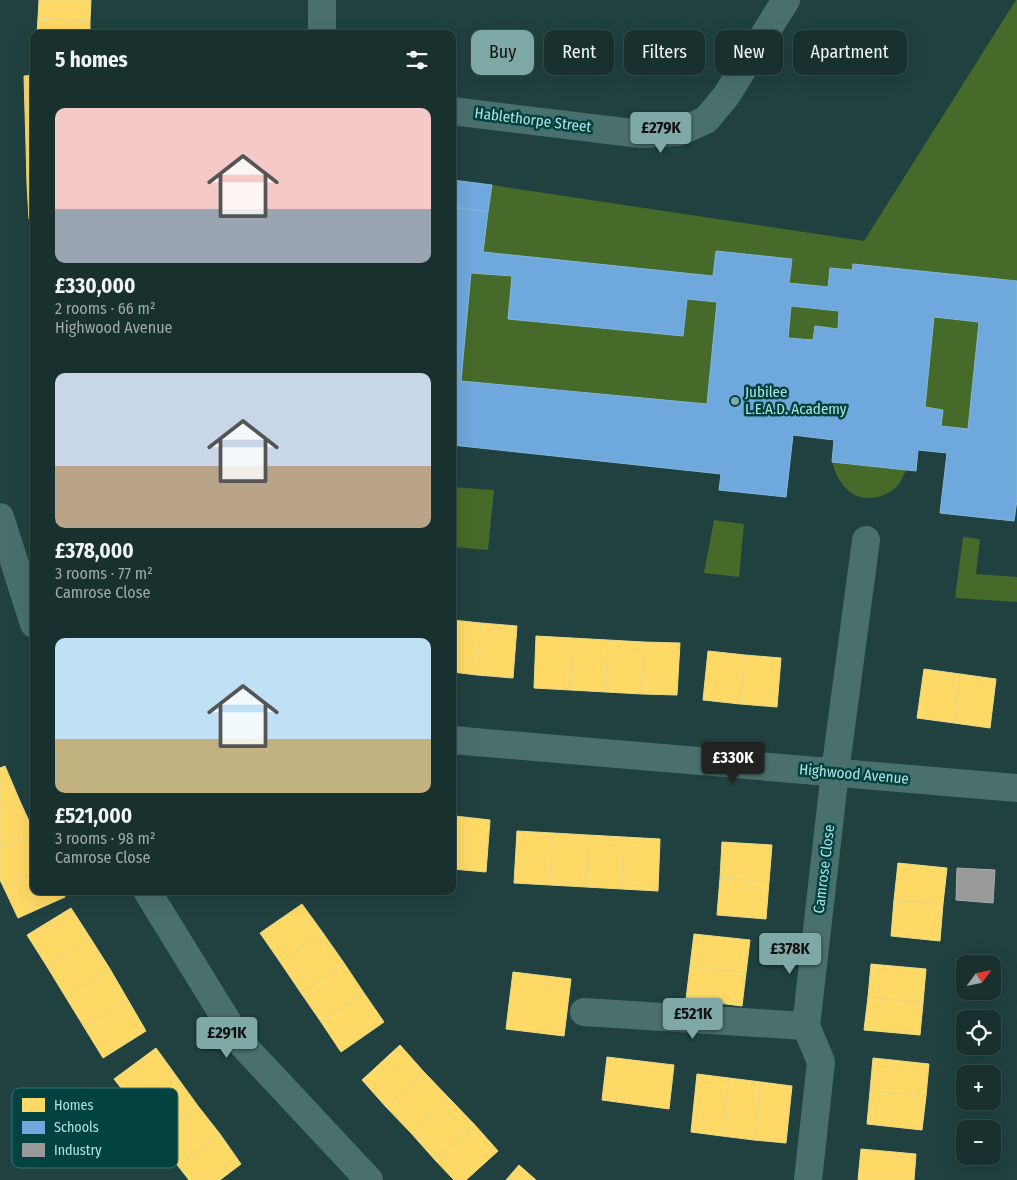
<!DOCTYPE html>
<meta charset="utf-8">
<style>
body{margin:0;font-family:"Fira Sans Condensed",sans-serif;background:#213937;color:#f1f3f6;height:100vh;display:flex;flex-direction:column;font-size:19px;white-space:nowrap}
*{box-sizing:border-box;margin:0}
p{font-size:16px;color:#9fa9aa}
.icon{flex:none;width:28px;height:28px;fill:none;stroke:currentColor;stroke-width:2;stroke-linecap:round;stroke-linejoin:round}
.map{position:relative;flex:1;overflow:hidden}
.details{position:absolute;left:30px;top:30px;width:426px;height:865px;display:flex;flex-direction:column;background:#18312f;border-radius:10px;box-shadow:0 5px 20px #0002,0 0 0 1px #364c4b}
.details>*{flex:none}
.top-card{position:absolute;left:471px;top:30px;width:470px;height:45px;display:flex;gap:10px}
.needle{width:32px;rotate:57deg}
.buttons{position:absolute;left:956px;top:955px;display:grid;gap:10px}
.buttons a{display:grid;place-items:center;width:45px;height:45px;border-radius:10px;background:#18312f;box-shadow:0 5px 20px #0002,0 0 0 1px #364c4b;font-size:25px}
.price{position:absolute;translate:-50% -42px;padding:0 11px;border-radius:5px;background:#7ea9a6;color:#111;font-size:16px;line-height:32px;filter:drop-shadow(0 1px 2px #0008)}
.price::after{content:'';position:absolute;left:50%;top:30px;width:15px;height:11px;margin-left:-8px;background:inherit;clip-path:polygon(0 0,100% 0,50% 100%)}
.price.on{background:#222;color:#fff}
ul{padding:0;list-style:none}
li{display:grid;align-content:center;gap:10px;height:265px;padding:0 25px}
li span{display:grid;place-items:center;height:155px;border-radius:10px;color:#555}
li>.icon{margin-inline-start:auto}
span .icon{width:90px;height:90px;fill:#fffc;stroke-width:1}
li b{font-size:21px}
h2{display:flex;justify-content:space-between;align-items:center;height:60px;padding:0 25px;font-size:21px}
.pill{padding:0 18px;border-radius:10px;background:#18312f;box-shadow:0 5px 20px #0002,0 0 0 1px #364c4b;font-size:18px;line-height:45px}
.pill.on{background:#7ea9a6;color:#111}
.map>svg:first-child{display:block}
.green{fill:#466a29}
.homes{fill:#ffd966;stroke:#e8db8a}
.schools{fill:#6fa8dc;stroke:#83b9dd;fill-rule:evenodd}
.industry{fill:#999;stroke:#a0afae}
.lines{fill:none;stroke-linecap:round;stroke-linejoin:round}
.minor{stroke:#4a706e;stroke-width:28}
.poi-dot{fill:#7ea9a6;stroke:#024341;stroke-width:2}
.labels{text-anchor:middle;stroke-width:5;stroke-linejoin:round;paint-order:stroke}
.street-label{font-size:15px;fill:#b1e1de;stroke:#024341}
.poi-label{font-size:15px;fill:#b1e1de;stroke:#024341;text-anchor:start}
.key{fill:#024341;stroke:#377270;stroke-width:1}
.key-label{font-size:14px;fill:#b1e1de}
</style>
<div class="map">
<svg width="1017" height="1180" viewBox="0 0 1017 1180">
<rect width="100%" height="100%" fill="#20413f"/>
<g class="green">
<polygon points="1016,0 1017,0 1017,281 853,264 852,270 830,268 828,287 789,283 792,259 716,251 713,276 483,252 492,185 864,241"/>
<polygon points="471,273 512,276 508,319 683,336 687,299 717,302 707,404 461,381"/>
<polygon points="791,306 839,311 838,329 815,326 813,340 788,338"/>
<polygon points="934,317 979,322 968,429 941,426 943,410 925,407"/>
<path d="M832 462 906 470C903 476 900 485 894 489 883 498 865 501 853 494 842 488 835 473 832 462Z"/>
<polygon points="452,487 494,490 488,550 453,547"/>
<polygon points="714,520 744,524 739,577 704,573"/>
<polygon points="963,537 980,539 976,574 1017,577 1017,602 955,598"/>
</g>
<g class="homes">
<polygon points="39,0 91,0 90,21 38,18"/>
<polygon points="38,18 90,21 90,34 37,34"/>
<polygon points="34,75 34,111 25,112 24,76"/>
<polygon points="34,111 34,147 26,147 25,112"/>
<polygon points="26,147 34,147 34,183 27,184"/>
<polygon points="34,183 34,219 29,219 27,184"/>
<polygon points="452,620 481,623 477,675 452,672"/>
<polygon points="481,623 517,626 513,678 477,675"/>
<polygon points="536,636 572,638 570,690 534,688"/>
<polygon points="572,638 608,640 606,692 570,690"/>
<polygon points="608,640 644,642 642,694 606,692"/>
<polygon points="644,642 680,643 677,695 642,694"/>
<polygon points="708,651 745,655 740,704 703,700"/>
<polygon points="745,655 781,658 777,707 740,704"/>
<polygon points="924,669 960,674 954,723 917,718"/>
<polygon points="960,674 996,679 990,728 954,723"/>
<polygon points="5,766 19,799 0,808 0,768"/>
<polygon points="19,799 34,832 0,848 0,808"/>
<polygon points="455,816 490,820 486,872 452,869 452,842"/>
<polygon points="517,831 553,833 550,885 514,883"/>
<polygon points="34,832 34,872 3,886 0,880 0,848"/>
<polygon points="553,833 588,835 586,887 550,885"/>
<polygon points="588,835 624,837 622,889 586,887"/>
<polygon points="624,837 660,839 658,891 622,889"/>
<polygon points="722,842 772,845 769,882 720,878"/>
<polygon points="898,863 947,868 943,904 894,900"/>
<polygon points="34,872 34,891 63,891 65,897 18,918 3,886"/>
<polygon points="720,878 769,882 766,919 717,915"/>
<polygon points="894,900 943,904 940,941 891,936"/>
<polygon points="302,904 323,933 280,962 260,933"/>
<polygon points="71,908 91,939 46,965 27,935"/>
<polygon points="323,933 344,963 301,993 280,962"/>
<polygon points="694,934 750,940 746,973 690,966"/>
<polygon points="91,939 110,969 65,996 46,965"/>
<polygon points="344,963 364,993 321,1022 301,993"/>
<polygon points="871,964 926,969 923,1003 868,997"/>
<polygon points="690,966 746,973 742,1006 686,999"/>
<polygon points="110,969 128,1000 84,1027 65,996"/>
<polygon points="513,972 571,979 564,1036 506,1029"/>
<polygon points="364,993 384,1022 341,1052 321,1022"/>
<polygon points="868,997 923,1003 920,1035 864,1030"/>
<polygon points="128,1000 146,1031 103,1058 84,1027"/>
<polygon points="400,1045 424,1072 386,1107 362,1080"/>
<polygon points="156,1048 177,1077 136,1107 114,1079"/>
<polygon points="607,1057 674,1065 669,1109 602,1100"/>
<polygon points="873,1058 929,1064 926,1096 870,1091"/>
<polygon points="424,1072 449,1098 411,1133 386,1107"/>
<polygon points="697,1074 729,1078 722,1136 691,1132"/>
<polygon points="177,1077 198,1106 157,1136 136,1107"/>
<polygon points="729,1078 761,1082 754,1140 722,1136"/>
<polygon points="761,1082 792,1086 786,1143 754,1140"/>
<polygon points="870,1091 926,1096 922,1130 867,1124"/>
<polygon points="449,1098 474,1124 435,1160 411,1133"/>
<polygon points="198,1106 220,1134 178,1166 157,1136"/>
<polygon points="474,1124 498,1151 466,1180 454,1180 435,1160"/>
<polygon points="220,1134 241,1164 220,1180 189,1180 178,1166"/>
<polygon points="861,1149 916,1154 914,1180 858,1180"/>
<polygon points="519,1165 536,1180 506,1180"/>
</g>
<g class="schools">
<polygon points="452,180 492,185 488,212 452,207"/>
<path d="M452 207 488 212 483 252 713 276 716 251 792 259 789 283 828 287 830 268 852 270 853 264 1017 281V500L1014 521 940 513 947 453 918 450 916 471 832 462 834 440 793 435 786 497 719 490 721 474 452 445ZM471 273 512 276 508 319 683 336 687 299 717 302 707 404 461 381ZM791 306 839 311 838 329 815 326 813 340 788 338ZM934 317 979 322 968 429 941 426 943 410 925 407Z"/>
</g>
<polygon class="industry" points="957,868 995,870 993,903 956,900"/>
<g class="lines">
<g class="minor">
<polyline points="322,0 322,29 323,34"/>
<polyline points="452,111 641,134 679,132 706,120 726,96 786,0"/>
<polyline points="0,517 34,624"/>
<polyline points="452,740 1017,788"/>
<polyline points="147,891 240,1042 369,1180"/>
<polyline points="584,1012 806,1026"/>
<polyline points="808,1180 821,1062 806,1026 835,772 866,540"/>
</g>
</g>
<circle class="poi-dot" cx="735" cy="401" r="5"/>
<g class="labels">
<g class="street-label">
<text transform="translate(533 120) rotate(7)" y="5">Hablethorpe Street</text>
<text transform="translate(854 774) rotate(5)" y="5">Highwood Avenue</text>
<text transform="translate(824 869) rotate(-83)" y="5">Camrose Close</text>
</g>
<g class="poi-label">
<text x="745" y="397">Jubilee<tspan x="745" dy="17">L.E.A.D. Academy</tspan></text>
</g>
</g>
<rect x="12" y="1088" width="166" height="80" rx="8" class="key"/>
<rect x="22" y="1098" width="23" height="14" fill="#ffd966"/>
<rect x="22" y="1121" width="23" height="13" fill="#6fa8dc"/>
<rect x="22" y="1143" width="23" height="14" fill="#999"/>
<g class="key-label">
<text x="54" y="1110">Homes</text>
<text x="54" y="1132">Schools</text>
<text x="54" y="1155">Industry</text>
</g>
</svg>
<div class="buttons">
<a><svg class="needle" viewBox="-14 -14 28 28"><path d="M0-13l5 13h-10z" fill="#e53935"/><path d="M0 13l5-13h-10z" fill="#9fa9aa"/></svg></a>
<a><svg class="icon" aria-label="locate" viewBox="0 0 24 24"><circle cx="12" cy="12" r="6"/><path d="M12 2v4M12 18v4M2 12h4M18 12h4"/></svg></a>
<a>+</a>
<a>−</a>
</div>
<b class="price" style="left:661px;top:154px">£279K</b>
<b class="price on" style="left:733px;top:784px">£330K</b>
<b class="price" style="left:790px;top:975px">£378K</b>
<b class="price" style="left:693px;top:1040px">£521K</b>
<b class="price" style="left:227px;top:1059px">£291K</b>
<div class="top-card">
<a class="pill on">Buy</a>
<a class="pill">Rent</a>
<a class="pill">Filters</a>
<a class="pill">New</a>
<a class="pill">Apartment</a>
</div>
<section class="details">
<h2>5 homes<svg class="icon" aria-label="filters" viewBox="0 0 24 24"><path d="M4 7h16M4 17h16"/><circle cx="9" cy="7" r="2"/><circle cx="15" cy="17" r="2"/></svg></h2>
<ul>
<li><span style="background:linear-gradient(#f6c9c9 65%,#9aa5b1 0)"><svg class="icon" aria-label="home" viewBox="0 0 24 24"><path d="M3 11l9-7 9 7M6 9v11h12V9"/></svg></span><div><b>£330,000</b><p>2 rooms · 66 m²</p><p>Highwood Avenue</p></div></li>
<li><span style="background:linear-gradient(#c9d6e8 60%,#b9a48a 0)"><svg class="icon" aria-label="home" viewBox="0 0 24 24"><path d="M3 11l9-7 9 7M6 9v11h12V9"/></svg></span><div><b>£378,000</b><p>3 rooms · 77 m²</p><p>Camrose Close</p></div></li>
<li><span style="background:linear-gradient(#bfe0f5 65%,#c2b280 0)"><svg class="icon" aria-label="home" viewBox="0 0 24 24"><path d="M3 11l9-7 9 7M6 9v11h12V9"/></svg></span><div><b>£521,000</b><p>3 rooms · 98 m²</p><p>Camrose Close</p></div></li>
</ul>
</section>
</div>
